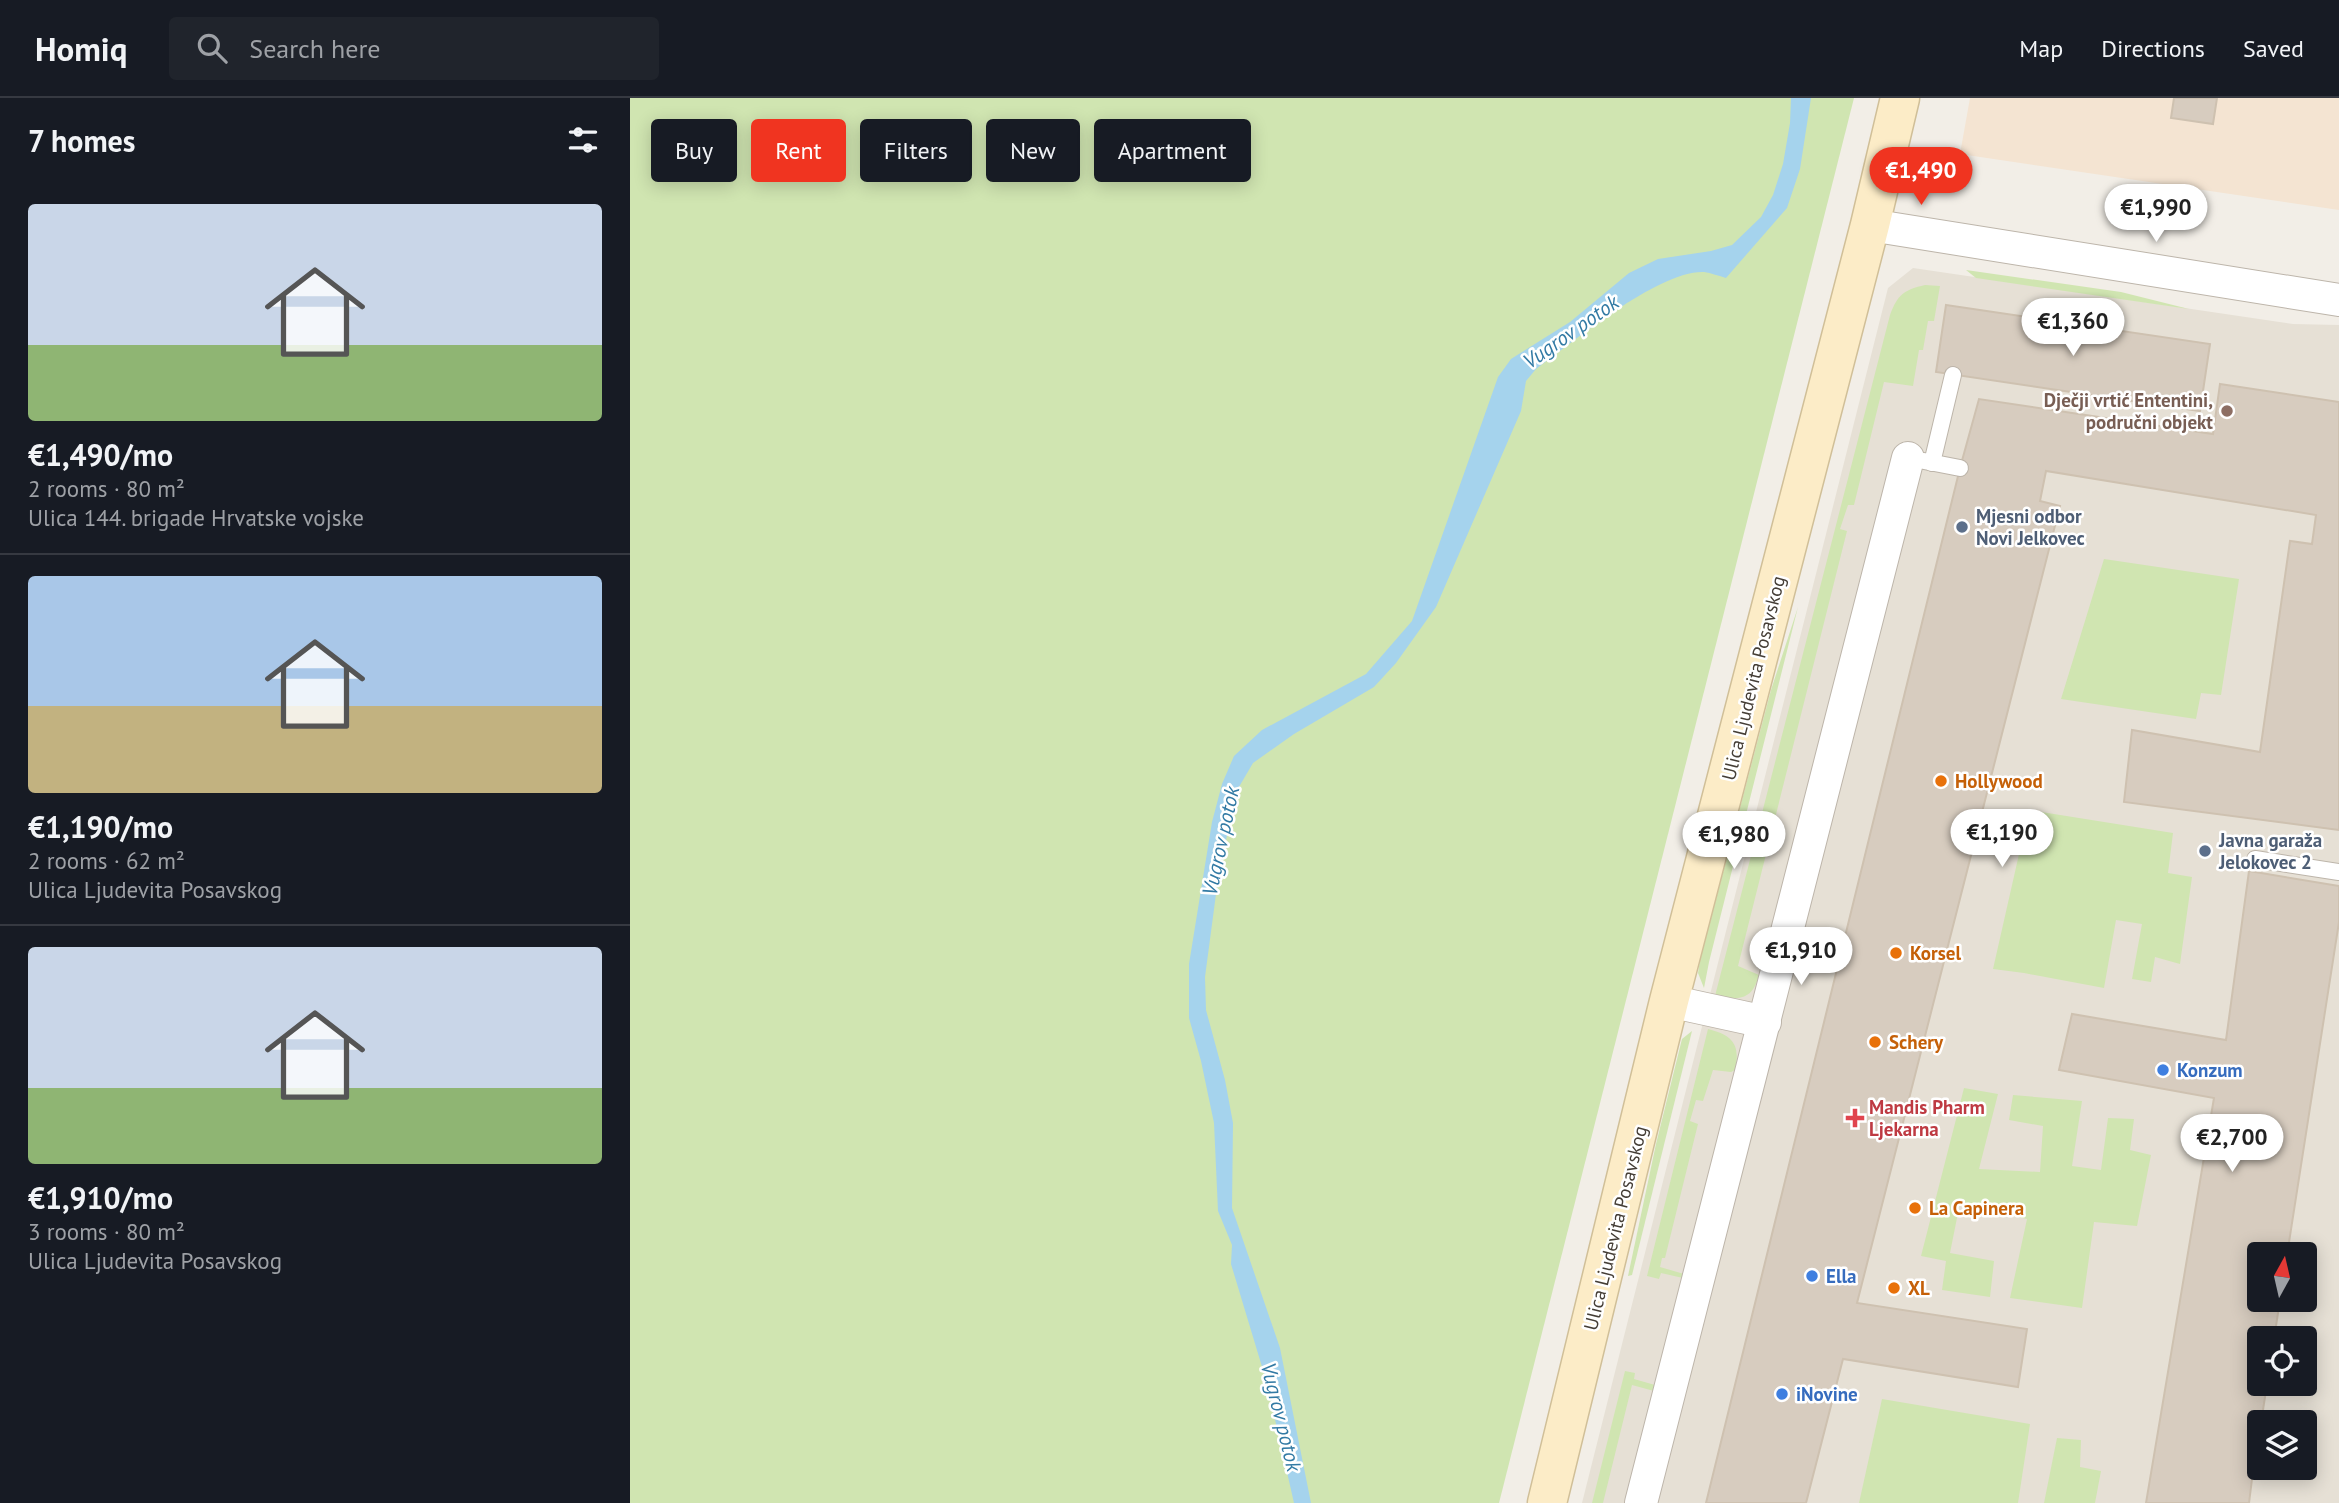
<!DOCTYPE html>
<meta charset="utf-8">
<style>
body{margin:0;font-family:"PT Sans",sans-serif;background:#20242c;color:#f1f3f6;height:100vh;display:flex;flex-direction:column;font-size:26px;white-space:nowrap}
*{box-sizing:border-box;margin:0}
p{font-size:23px;color:#9ea1a6}
.icon{flex:none;width:38px;height:38px;fill:none;stroke:currentColor;stroke-width:2;stroke-linecap:round;stroke-linejoin:round}
.map{position:relative;flex:1;overflow:hidden}
.panel{display:flex;flex-direction:column;background:#171b24;width:630px}
.panel>*{flex:none}
.guide{position:absolute;left:21px;top:21px;width:665px;height:63px;display:flex;gap:14px}
.needle{width:46px;rotate:8deg}
.buttons{position:absolute;left:1617px;top:1144px;display:grid;gap:14px}
.buttons a{display:grid;place-items:center;width:70px;height:70px;border-radius:7px;background:#171b24;box-shadow:0 4px 18px #0003;font-size:35px}
.price{position:absolute;translate:-50% -60px;padding:0 16px;border-radius:24px;background:#fff;color:#222;font-size:23px;line-height:46px;filter:drop-shadow(0 2px 4px #0008)}
.price::after{content:'';position:absolute;left:50%;top:42px;width:21px;height:16px;margin-left:-10px;background:inherit;clip-path:polygon(0 0,100% 0,50% 100%)}
.price.selected{background:#f03420;color:#fff}
ul{padding:0;list-style:none}
li{display:grid;align-content:center;gap:14px;height:371px;padding:0 28px}
li+li{border-top:2px solid #363941}
li span{display:grid;place-items:center;height:217px;border-radius:7px;color:#555}
li>.icon{margin-inline-start:auto}
span .icon{width:126px;height:126px;fill:#fffc;stroke-width:1}
li b{font-size:30px}
h2{display:flex;justify-content:space-between;align-items:center;height:84px;padding:0 28px;font-size:30px}
.pill{padding:0 24px;border-radius:7px;background:#171b24;box-shadow:0 4px 18px #0003;font-size:24px;line-height:63px}
.pill.selected{background:#f03420;color:#fff}
header{display:flex;align-items:center;gap:42px;box-sizing:border-box;height:98px;padding:0 35px;background:#171b24;border-bottom:2px solid #363941}
header strong{font-size:33px}
nav{display:flex;gap:38px;margin-inline-start:auto;font-size:24px}
.search{width:490px;height:63px;background:#20242c;display:flex;align-items:center;gap:18px;box-sizing:border-box;padding:0 24px;border-radius:7px;color:#9ea1a6;font-size:26px}
main{display:flex;flex:1;min-height:0}
.map>svg:first-child{display:block}
.residential{fill:#e6e0d5;fill-rule:evenodd}
.commercial{fill:#f4e4d2}
.green{fill:#d0e5b1}
.water{fill:#a5d3ed}
.building{fill:#d7ccbf;stroke:#cec1b0;stroke-width:2}
.lines{fill:none;stroke-linecap:round;stroke-linejoin:round}
.lane-casing{stroke:#bdb5aa;stroke-width:18}
.street-casing{stroke:#bdb5aa;stroke-width:34}
.secondary-casing{stroke:#d0bf98;stroke-width:41}
.lane{stroke:#fff;stroke-width:16}
.street{stroke:#fff;stroke-width:32}
.secondary{stroke:#fcecc7;stroke-width:38}
.education-dot{fill:#8d6e63;stroke:#fff;stroke-width:2.5}
.service-dot{fill:#5c6f8a;stroke:#fff;stroke-width:2.5}
.food-dot{fill:#e8710a;stroke:#fff;stroke-width:2.5}
.shop-dot{fill:#3f7fe0;stroke:#fff;stroke-width:2.5}
.health-dot{fill:#e0444e;stroke:#fff;stroke-width:2.5}
.labels{text-anchor:middle;stroke-width:5;stroke-linejoin:round;paint-order:stroke}
.education-label{font-size:19px;font-weight:bold;fill:#785e54;stroke:#fff;text-anchor:end}
.service-label{font-size:19px;font-weight:bold;fill:#4e5e75;stroke:#fff;text-anchor:start}
.street-label{font-size:19px;fill:#453e36;stroke:#fff}
.food-label{font-size:19px;font-weight:bold;fill:#c56008;stroke:#fff;text-anchor:start}
.shop-label{font-size:19px;font-weight:bold;fill:#366cbe;stroke:#fff;text-anchor:start}
.health-label{font-size:19px;font-weight:bold;fill:#be3a42;stroke:#fff;text-anchor:start}
.water-label{font-size:21px;font-style:italic;fill:#327aa4;stroke:#fff}
</style>
<header>
<strong>Homiq</strong>
<div class="search"><svg class="icon" aria-label="search" viewBox="0 0 24 24"><circle cx="10" cy="10" r="6"/><path d="M15 15l6 6"/></svg>Search here</div>
<nav><a>Map</a><a>Directions</a><a>Saved</a></nav>
</header>
<main>
<section class="panel">
<h2>7 homes<svg class="icon" aria-label="filters" viewBox="0 0 24 24"><path d="M4 7h16M4 17h16"/><circle cx="9" cy="7" r="2"/><circle cx="15" cy="17" r="2"/></svg></h2>
<ul>
<li><span style="background:linear-gradient(#c9d6e8 65%,#8fb573 0)"><svg class="icon" aria-label="home" viewBox="0 0 24 24"><path d="M3 11l9-7 9 7M6 9v11h12V9"/></svg></span><div><b>€1,490/mo</b><p>2 rooms · 80 m²</p><p>Ulica 144. brigade Hrvatske vojske</p></div></li>
<li><span style="background:linear-gradient(#a9c7e8 60%,#c2b280 0)"><svg class="icon" aria-label="home" viewBox="0 0 24 24"><path d="M3 11l9-7 9 7M6 9v11h12V9"/></svg></span><div><b>€1,190/mo</b><p>2 rooms · 62 m²</p><p>Ulica Ljudevita Posavskog</p></div></li>
<li><span style="background:linear-gradient(#c9d6e8 65%,#8fb573 0)"><svg class="icon" aria-label="home" viewBox="0 0 24 24"><path d="M3 11l9-7 9 7M6 9v11h12V9"/></svg></span><div><b>€1,910/mo</b><p>3 rooms · 80 m²</p><p>Ulica Ljudevita Posavskog</p></div></li>
</ul>
</section>
<div class="map">
<svg width="1709" height="1405" viewBox="0 0 1709 1405">
<rect width="100%" height="100%" fill="#f2eee7"/>
<path class="residential" d="M1283 170 1663 226 1709 227V1405H952L1258 190ZM1629 1157H1675V1202H1629ZM1629 1241H1675V1286H1629ZM1629 1325H1675V1370H1629Z"/>
<polygon class="commercial" points="1340,0 1709,0 1709,112 1330,56"/>
<g class="green">
<polygon points="0,0 1224,0 869,1405 0,1405"/>
<polygon points="1336,172 1491,194 1559,211 1346,180"/>
<path d="M1295 187 1310 188 1304 223H1298L1293 252H1289L1283 288 1254 284 1224 407H1218L1210 431 1217 433 1108 868 1129 877C1122 903 1109 902 1085 898L1260 217C1268 196 1274 192 1295 187Z"/>
<polygon points="1474,461 1609,481 1591,597 1571,595 1566,621 1431,601"/>
<polygon points="1168,509 1079,864 1074,890 1068,875 1070,862 1141,592"/>
<polygon points="1399,712 1543,735 1538,775 1562,779 1550,866 1525,859 1521,884 1502,881 1512,826 1486,822 1474,890 1394,875 1363,871"/>
<path d="M1078 931C1102 937 1111 946 1105 972L1101 974 1083 972 1073 1003 1066 1002 1060 1023 1068 1026 1035 1160H1032L1030 1169 1054 1176 1053 1180 1031 1175 1029 1181 1017 1178Z"/>
<polygon points="1062,933 1002,1177 998,1178 1026,1046 1052,941"/>
<polygon points="1334,990 1368,996 1349,1071 1410,1074 1413,1028 1379,1022 1383,997 1452,1003 1442,1068 1471,1072 1478,1020 1504,1021 1500,1052 1521,1057 1507,1128 1464,1124 1452,1210 1380,1200 1397,1121 1330,1105 1320,1155 1364,1163 1360,1199 1312,1192 1316,1163 1291,1158"/>
<polygon points="995,1273 1005,1275 1004,1281 1025,1287 1024,1293 1002,1287 973,1405 962,1405"/>
<polygon points="1252,1301 1400,1326 1388,1405 1229,1405"/>
<polygon points="1427,1340 1451,1342 1450,1369 1471,1373 1465,1405 1414,1405"/>
</g>
<path class="water" d="M1161 0H1181L1170 71 1157 110 1096 180C1089 178 1081 175 1074 174 1029 172 943 244 906 271L896 283 891 313 806 509 766 565 744 589 664 636 623 665 606 694 588 781 575 879 576 912 595 982 603 1025 602 1110 650 1250 681 1405H664L636 1282 601 1166 602 1147 588 1113 584 1025 571 963 559 920V866L582 724 592 686 604 658 632 632 736 576 782 523 868 279 881 261 940 224 999 175 1028 161 1081 153 1102 147 1131 119 1143 97 1153 66 1160 25Z"/>
<g class="building">
<polygon points="1544,0 1587,0 1583,26 1541,20"/>
<polygon points="1316,207 1580,246 1570,313 1306,274"/>
<polygon points="1590,286 1709,304 1709,732 1494,704 1502,632 1630,654 1660,443 1682,446 1686,417 1416,373 1410,403 1430,408 1227,1205 1397,1231 1388,1289 1213,1261 1176,1405 1076,1405 1330,370 1349,301 1583,336"/>
<polygon points="1619,773 1709,788 1709,824 1657,1157 1629,1157 1629,1202 1650,1202 1644,1241 1629,1241 1629,1286 1637,1286 1631,1325 1629,1325 1619,1405 1516,1405 1584,1000 1429,972 1442,916 1596,942"/>
</g>
<g class="lines">
<g class="lane-casing">
<g id="lane">
<polyline points="1294,363 1330,370"/>
<polyline points="1302,365 1323,277"/>
<polyline points="1625,761 1709,774"/>
</g>
</g>
<g class="street-casing">
<g id="street">
<polyline points="1240,127 1709,202"/>
<polyline points="1039,903 1135,924"/>
<polyline points="1011,1405 1278,360"/>
</g>
</g>
<g class="secondary-casing">
<polyline id="secondary" points="917,1405 1039,903 1240,127 1270,0"/>
</g>
<use href="#lane" class="lane"/>
<use href="#street" class="street"/>
<use href="#secondary" class="secondary"/>
</g>
<circle class="education-dot" cx="1597" cy="313" r="7"/>
<g class="service-dot">
<circle cx="1332" cy="429" r="7"/>
<circle cx="1575" cy="753" r="7"/>
</g>
<g class="food-dot">
<circle cx="1311" cy="683" r="7"/>
<circle cx="1266" cy="855" r="7"/>
<circle cx="1245" cy="944" r="7"/>
<circle cx="1285" cy="1110" r="7"/>
<circle cx="1264" cy="1190" r="7"/>
</g>
<g class="shop-dot">
<circle cx="1533" cy="972" r="7"/>
<circle cx="1182" cy="1178" r="7"/>
<circle cx="1152" cy="1296" r="7"/>
</g>
<path class="health-dot" d="M1221.5 1009.5h7v7h7v7h-7v7h-7v-7h-7v-7h7z"/>
<g class="labels">
<g class="education-label">
<text x="1583" y="309">Dječji vrtić Ententini,<tspan x="1583" dy="22">područni objekt</tspan></text>
</g>
<g class="service-label">
<text x="1346" y="425">Mjesni odbor<tspan x="1346" dy="22">Novi Jelkovec</tspan></text>
<text x="1589" y="749">Javna garaža<tspan x="1589" dy="22">Jelokovec 2</tspan></text>
</g>
<g class="street-label">
<text transform="translate(1123 580) rotate(-76)" y="7">Ulica Ljudevita Posavskog</text>
<text transform="translate(985 1130) rotate(-76)" y="7">Ulica Ljudevita Posavskog</text>
</g>
<g class="food-label">
<text x="1325" y="690">Hollywood</text>
<text x="1280" y="862">Korsel</text>
<text x="1259" y="951">Schery</text>
<text x="1299" y="1117">La Capinera</text>
<text x="1278" y="1197">XL</text>
</g>
<g class="shop-label">
<text x="1547" y="979">Konzum</text>
<text x="1196" y="1185">Ella</text>
<text x="1166" y="1303">iNovine</text>
</g>
<g class="health-label">
<text x="1239" y="1016">Mandis Pharm<tspan x="1239" dy="22">Ljekarna</tspan></text>
</g>
<g class="water-label">
<text transform="translate(941 234) rotate(-35)" y="7">Vugrov potok</text>
<text transform="translate(591 743) rotate(-78)" y="7">Vugrov potok</text>
<text transform="translate(651 1319) rotate(76)" y="7">Vugrov potok</text>
</g>
</g>
</svg>
<div class="buttons">
<a><svg class="needle" viewBox="-14 -14 28 28"><path d="M0-13l5 13h-10z" fill="#e53935"/><path d="M0 13l5-13h-10z" fill="#9ea1a6"/></svg></a>
<a><svg class="icon" aria-label="locate" viewBox="0 0 24 24"><circle cx="12" cy="12" r="6"/><path d="M12 2v4M12 18v4M2 12h4M18 12h4"/></svg></a>
<a><svg class="icon" aria-label="layers" viewBox="0 0 24 24"><path d="M12 4l9 5-9 5-9-5zM3 14l9 5 9-5"/></svg></a>
</div>
<b class="price selected" style="left:1291px;top:109px">€1,490</b>
<b class="price" style="left:1526px;top:146px">€1,990</b>
<b class="price" style="left:1443px;top:260px">€1,360</b>
<b class="price" style="left:1372px;top:771px">€1,190</b>
<b class="price" style="left:1104px;top:773px">€1,980</b>
<b class="price" style="left:1171px;top:889px">€1,910</b>
<b class="price" style="left:1602px;top:1076px">€2,700</b>
<div class="guide">
<a class="pill">Buy</a>
<a class="pill selected">Rent</a>
<a class="pill">Filters</a>
<a class="pill">New</a>
<a class="pill">Apartment</a>
</div>
</div>
</main>
